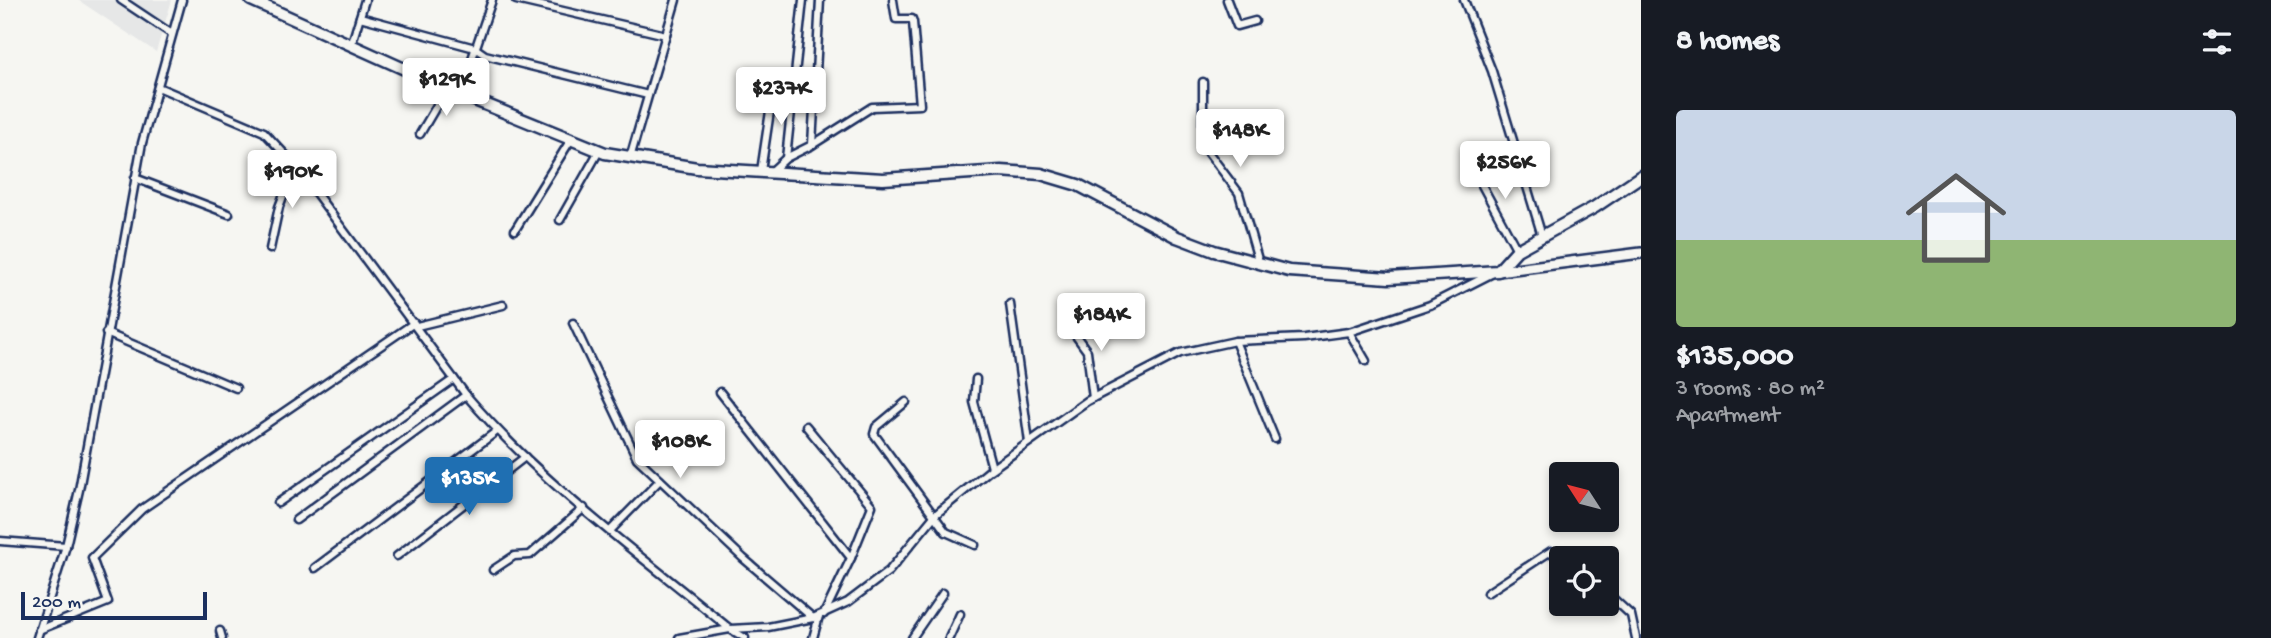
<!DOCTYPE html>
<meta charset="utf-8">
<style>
body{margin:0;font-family:"Gochi Hand",sans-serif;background:#20242c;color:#f1f3f6;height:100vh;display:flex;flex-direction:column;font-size:26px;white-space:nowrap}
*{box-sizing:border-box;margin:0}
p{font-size:23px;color:#9ea1a6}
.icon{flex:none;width:38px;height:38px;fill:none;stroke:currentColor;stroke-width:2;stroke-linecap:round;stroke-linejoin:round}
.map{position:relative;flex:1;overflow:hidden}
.panel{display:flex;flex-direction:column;background:#171b24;width:630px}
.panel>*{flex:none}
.needle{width:46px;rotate:306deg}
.fabs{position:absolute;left:1549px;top:462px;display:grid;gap:14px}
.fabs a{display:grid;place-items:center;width:70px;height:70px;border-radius:7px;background:#171b24;box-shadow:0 4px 10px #0003;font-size:35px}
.scale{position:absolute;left:21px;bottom:18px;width:186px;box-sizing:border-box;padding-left:7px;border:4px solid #1b2f5e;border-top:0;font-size:19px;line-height:24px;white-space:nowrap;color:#1b2f5e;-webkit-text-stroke:5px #f6f6f2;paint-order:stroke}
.price{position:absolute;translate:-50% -60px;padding:0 16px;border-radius:7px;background:#fff;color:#222;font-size:23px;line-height:46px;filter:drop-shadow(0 2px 4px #0008)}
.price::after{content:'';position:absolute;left:50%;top:42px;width:21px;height:16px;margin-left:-10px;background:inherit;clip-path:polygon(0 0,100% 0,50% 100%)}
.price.current{background:#1f6fb2;color:#fff}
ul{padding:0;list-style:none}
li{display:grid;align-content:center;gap:14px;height:371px;padding:0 35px}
li span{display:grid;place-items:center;height:217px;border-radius:7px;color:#555}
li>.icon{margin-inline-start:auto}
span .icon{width:126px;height:126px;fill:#fffc;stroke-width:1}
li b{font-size:30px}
h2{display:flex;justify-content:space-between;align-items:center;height:84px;padding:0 35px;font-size:30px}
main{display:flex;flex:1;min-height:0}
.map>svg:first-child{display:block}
.built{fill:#e6e7e7}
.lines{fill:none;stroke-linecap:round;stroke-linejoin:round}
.street-casing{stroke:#1b2f5e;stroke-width:11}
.secondary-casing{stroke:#1b2f5e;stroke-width:14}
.primary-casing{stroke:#1b2f5e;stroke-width:15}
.street{stroke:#f6f6f2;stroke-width:6}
.secondary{stroke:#f6f6f2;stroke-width:9}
.primary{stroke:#f6f6f2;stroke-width:10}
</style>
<main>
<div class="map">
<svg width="1641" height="638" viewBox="0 0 1641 638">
<rect width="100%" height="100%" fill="#f6f6f2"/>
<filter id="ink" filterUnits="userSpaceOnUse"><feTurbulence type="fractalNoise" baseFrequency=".0143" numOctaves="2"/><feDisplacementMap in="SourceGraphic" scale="14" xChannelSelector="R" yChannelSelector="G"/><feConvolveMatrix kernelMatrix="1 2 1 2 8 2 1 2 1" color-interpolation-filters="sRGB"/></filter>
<g filter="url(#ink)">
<polygon class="built" points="78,0 172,0 156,52"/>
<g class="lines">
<g class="street-casing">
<g id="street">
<polyline points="121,0 172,34"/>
<polyline points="516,0 666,35"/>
<polyline points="1227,0 1237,26 1255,21"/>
<polyline points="1464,0 1492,71 1542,236"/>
<polyline points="360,17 475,48 485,55 648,95"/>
<polyline points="351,46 365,0"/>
<polyline points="1203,82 1203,124 1208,152 1239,193 1259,263"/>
<path d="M158 87 264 132 295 165 466 395C542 484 640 555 730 629L745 638"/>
<polyline points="460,94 492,0"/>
<polyline points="420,134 447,88"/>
<polyline points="812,145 872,107 920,105 913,22 912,19 896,19 893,0"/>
<polyline points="630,158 676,0"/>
<polyline points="786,158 803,0"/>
<polyline points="1470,163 1517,250"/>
<polyline points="761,171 775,78"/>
<polyline points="772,171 786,158 812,145 820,0"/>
<polyline points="135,178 229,214"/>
<polyline points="560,220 599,151"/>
<polyline points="515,230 570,141"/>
<polyline points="270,249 279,207 295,165"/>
<polyline points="1010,304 1029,442"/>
<polyline points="573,323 637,458 743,558 813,618"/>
<polyline points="1068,325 1087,351 1093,398"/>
<polyline points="417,326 503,305"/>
<polyline points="1349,332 1366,361"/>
<polyline points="106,333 236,388"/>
<polyline points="1235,341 1275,439"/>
<polyline points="976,379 974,402 992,468"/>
<polyline points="720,392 851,558 824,614"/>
<polyline points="906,402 876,427 874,434 946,532 975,545"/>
<polyline points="806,426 872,506 851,558"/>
<polyline points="278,503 454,379"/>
<polyline points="296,520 466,395"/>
<polyline points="610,531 660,480"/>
<polyline points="0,541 66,546"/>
<polyline points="397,556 525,457"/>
<polyline points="315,568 497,431"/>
<polyline points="493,570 514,556 530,555 584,508"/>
<polyline points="1606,592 1631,615 1636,638"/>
<polyline points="1487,593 1551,551 1567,558"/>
<polyline points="39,630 108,602 92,558 142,509 414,323"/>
<polyline points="220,631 222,638"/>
<polyline points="37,638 66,546 79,490 142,143 182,0"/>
<polyline points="679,638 730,629 768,627 813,618 848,602 889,571 935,515 990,470 1087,401 1180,353 1235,341 1304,338 1349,332 1430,305 1493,273"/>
<polyline points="813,638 819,616"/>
<polyline points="912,638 943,593"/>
<polyline points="949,638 960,614"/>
</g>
</g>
<g class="secondary-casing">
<polyline id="secondary" points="1498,271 1641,253"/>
</g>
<g class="primary-casing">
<polyline id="primary" points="251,0 460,94 605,153 697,168 883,179 1001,171 1041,174 1078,185 1177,237 1214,251 1289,271 1389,278 1498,271 1517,250 1595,207 1641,176"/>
</g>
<use href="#street" class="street"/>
<use href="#secondary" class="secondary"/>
<use href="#primary" class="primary"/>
</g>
</g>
</svg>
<div class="fabs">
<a><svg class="needle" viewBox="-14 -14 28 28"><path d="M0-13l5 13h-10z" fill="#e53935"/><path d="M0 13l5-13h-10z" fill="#9ea1a6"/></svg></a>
<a><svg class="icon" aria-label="locate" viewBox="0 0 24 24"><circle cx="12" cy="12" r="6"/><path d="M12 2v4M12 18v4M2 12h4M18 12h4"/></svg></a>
</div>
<div class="scale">200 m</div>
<b class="price" style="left:446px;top:118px">$129K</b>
<b class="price" style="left:781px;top:127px">$237K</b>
<b class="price" style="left:1240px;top:169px">$148K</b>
<b class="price" style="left:1505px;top:201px">$256K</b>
<b class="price" style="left:292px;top:210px">$190K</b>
<b class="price" style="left:1101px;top:353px">$184K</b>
<b class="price" style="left:680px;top:480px">$108K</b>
<b class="price current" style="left:469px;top:517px">$135K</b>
</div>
<section class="panel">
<h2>8 homes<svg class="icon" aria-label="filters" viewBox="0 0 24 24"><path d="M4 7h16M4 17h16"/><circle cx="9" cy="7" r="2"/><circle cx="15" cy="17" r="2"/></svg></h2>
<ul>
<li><span style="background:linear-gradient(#c9d6e8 60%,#8fb573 0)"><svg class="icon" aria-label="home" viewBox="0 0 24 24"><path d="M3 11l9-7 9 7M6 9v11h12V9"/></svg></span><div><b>$135,000</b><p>3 rooms · 80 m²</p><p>Apartment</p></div></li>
</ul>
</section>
</main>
